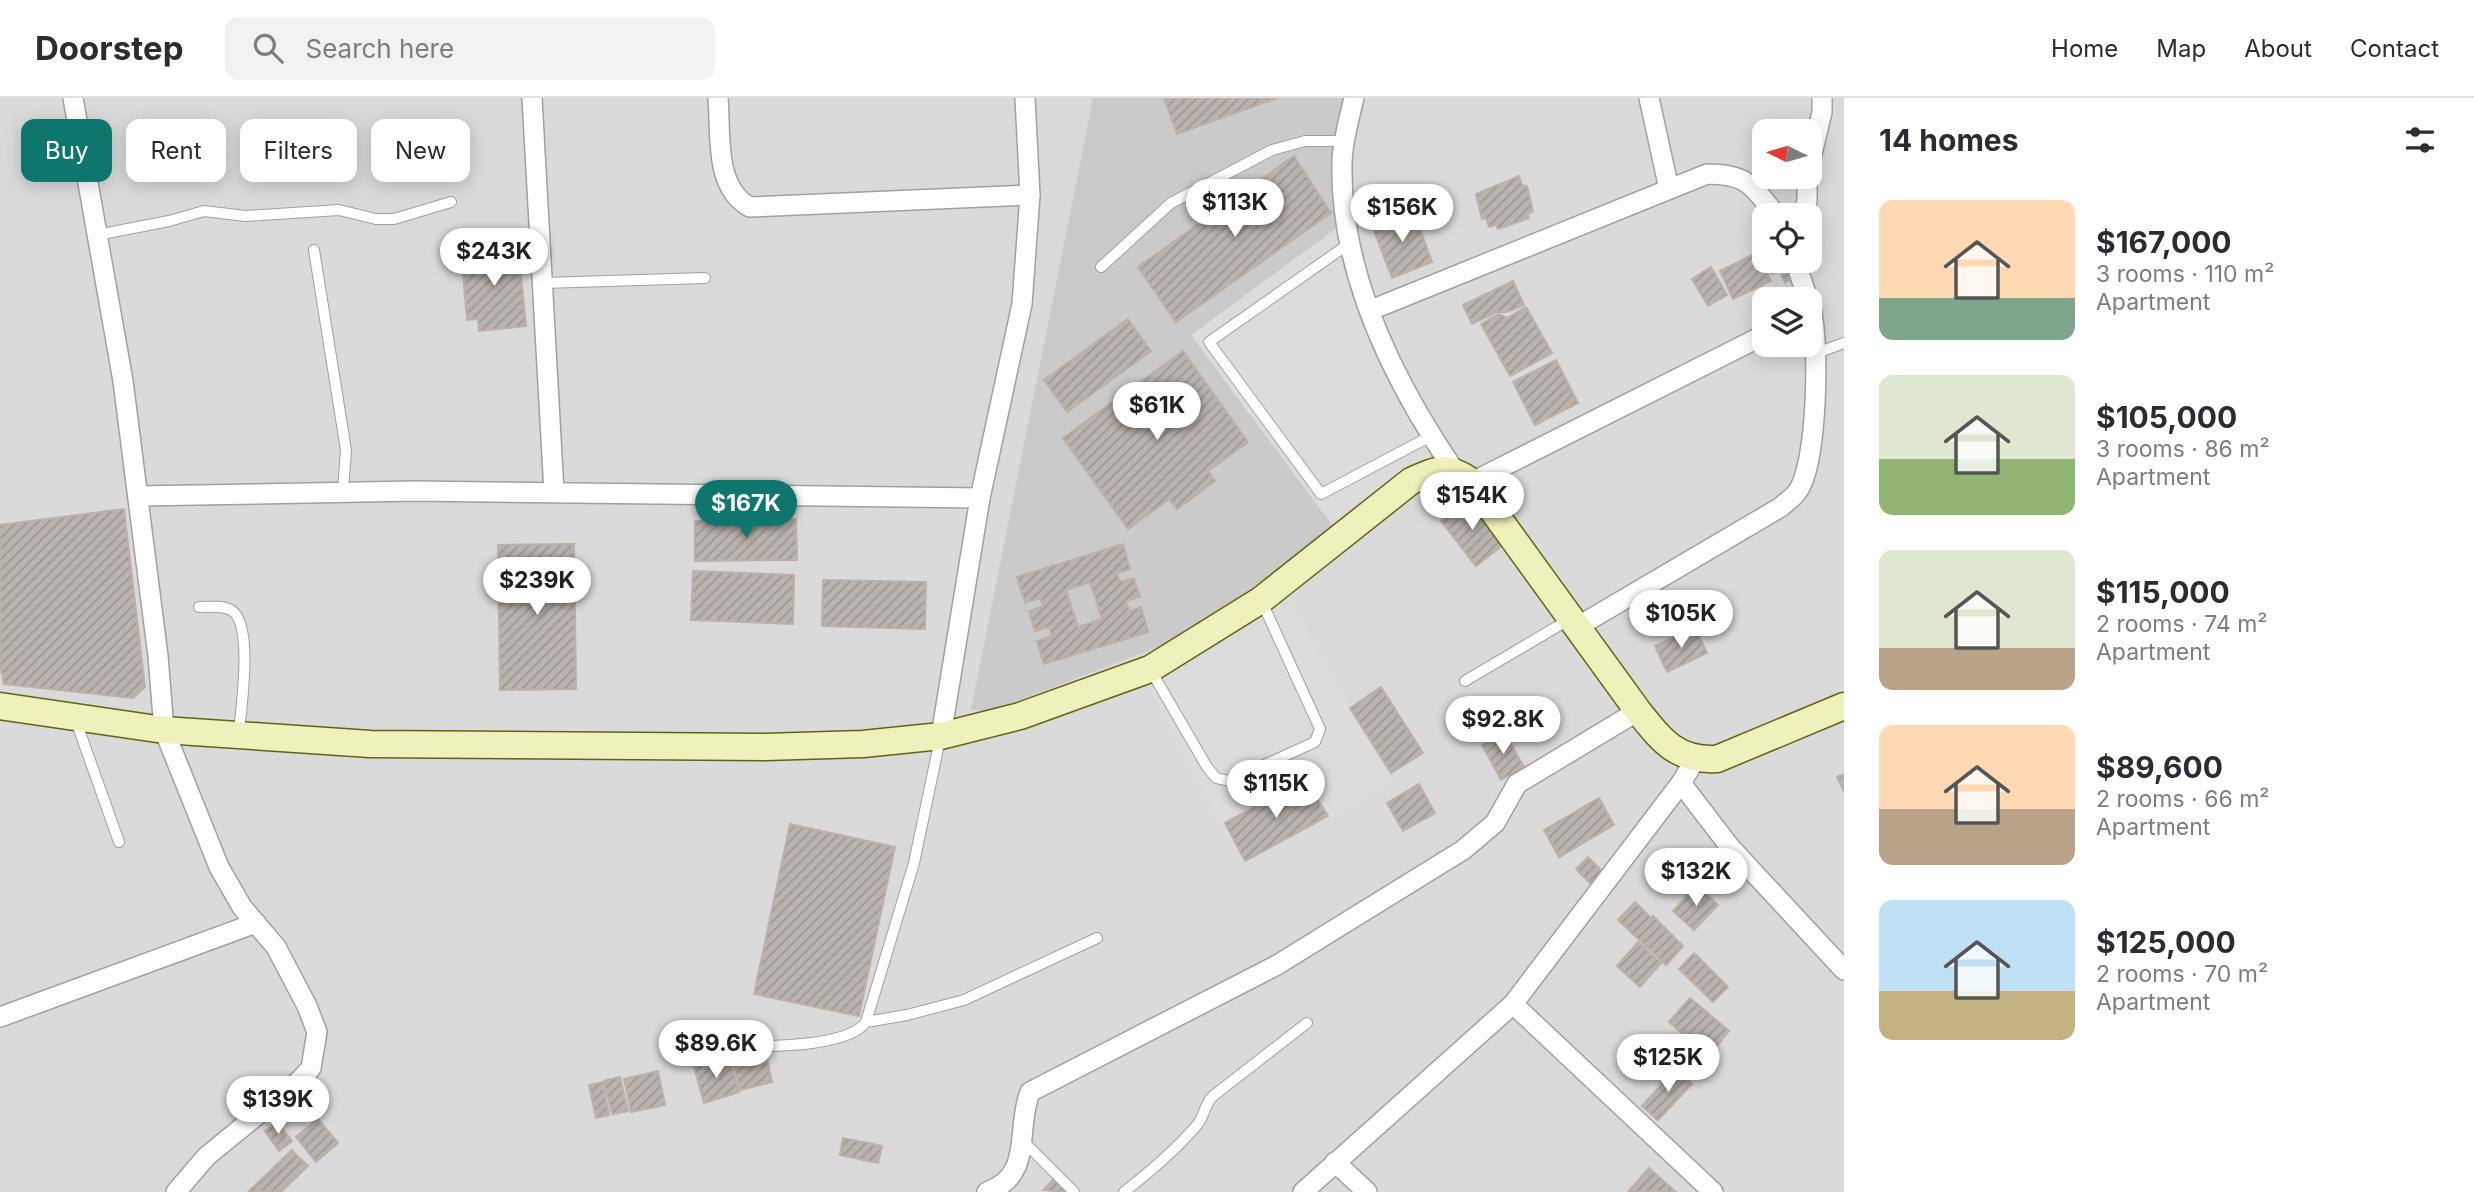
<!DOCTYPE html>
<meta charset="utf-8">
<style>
body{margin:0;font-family:Inter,sans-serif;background:#f2f2f3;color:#2b2b33;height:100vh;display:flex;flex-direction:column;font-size:26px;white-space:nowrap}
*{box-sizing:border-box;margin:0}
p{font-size:23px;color:#7c7c81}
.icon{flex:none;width:38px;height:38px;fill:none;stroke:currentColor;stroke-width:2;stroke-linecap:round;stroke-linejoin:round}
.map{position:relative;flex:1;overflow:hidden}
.sheet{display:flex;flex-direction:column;background:#fff;width:630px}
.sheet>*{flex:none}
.hud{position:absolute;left:21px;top:21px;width:665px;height:63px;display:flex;gap:14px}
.needle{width:46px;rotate:275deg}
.buttons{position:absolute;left:1752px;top:21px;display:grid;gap:14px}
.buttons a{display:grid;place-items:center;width:70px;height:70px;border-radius:14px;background:#fff;box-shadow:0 4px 18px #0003;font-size:35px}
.price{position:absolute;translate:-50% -60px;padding:0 16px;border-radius:24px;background:#fff;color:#222;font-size:23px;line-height:46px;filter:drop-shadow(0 2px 4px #0008)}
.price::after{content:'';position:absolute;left:50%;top:42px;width:21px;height:16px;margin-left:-10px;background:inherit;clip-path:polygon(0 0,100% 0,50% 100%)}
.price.on{background:#0f766e;color:#fff}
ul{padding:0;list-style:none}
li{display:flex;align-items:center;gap:21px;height:175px;padding:0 35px}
li span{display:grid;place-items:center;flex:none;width:196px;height:140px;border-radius:14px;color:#555}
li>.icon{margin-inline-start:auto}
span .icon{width:84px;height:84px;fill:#fffc;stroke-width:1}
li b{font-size:30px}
h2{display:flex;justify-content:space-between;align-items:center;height:84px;padding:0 35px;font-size:30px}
.tag{padding:0 24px;border-radius:14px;background:#fff;box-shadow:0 4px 18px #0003;font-size:24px;line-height:63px}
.tag.on{background:#0f766e;color:#fff}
header{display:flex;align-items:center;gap:42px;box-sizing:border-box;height:98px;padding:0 35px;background:#fff;border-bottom:2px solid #e1e1e2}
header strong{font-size:33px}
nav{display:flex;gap:38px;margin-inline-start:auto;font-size:24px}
.search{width:490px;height:63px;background:#f2f2f3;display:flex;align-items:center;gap:18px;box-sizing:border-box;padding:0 24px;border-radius:14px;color:#7c7c81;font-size:26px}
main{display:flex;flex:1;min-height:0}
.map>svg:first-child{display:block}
.residential{fill:#dadada;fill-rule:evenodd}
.religious{fill:#cacaca}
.parking{fill:#dcdcdc}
.building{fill:url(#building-hatch);stroke:#bcb1a8;stroke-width:2;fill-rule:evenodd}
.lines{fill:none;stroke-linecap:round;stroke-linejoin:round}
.lane-casing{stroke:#a0a0a0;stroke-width:12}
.street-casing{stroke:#a0a0a0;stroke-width:22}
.secondary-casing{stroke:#5d6611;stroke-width:29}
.lane{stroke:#fff;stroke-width:10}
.street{stroke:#fff;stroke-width:19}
.secondary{stroke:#eff1bd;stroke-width:26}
</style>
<header>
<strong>Doorstep</strong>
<div class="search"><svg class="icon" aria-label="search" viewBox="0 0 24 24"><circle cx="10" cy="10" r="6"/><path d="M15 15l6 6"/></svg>Search here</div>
<nav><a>Home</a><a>Map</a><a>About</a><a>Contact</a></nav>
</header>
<main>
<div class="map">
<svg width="1844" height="1094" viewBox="0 0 1844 1094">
<defs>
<pattern id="building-hatch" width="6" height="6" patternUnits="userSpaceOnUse" patternTransform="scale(1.75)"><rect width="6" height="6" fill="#b9b2ad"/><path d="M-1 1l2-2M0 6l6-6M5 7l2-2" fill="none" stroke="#9e9894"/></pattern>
</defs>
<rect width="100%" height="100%" fill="#ede9e3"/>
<path class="residential" d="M0 0H1844V1094H0ZM1764 33H1810V79H1764ZM1764 117H1810V163H1764ZM1764 201H1810V247H1764Z"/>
<polygon class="religious" points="1093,0 1350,0 1336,123 1382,248 1431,338 1436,372 1334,431 1189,537 993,612 971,612"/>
<g class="parking">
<polygon points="1338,129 1431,338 1430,364 1335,431 1191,237"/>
<polygon points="1291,504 1390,681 1332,723 1302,677 1218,723 1150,592"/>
</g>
<g class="building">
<polygon points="1164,0 1277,0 1177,36"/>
<polygon points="1294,58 1331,115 1176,224 1138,169"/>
<polygon points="1519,78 1522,87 1527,88 1533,113 1528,116 1529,120 1498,131 1496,127 1489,129 1486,120 1482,121 1476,96"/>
<polygon points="1413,112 1432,164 1392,180 1372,127"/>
<polygon points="518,148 526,228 479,233 478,221 467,222 461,153"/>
<polygon points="1758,154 1771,183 1733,201 1720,173"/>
<polygon points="1766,163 1786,163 1789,170 1772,176"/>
<polygon points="1711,169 1727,197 1708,208 1692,181"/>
<polygon points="1789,173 1793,180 1785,184 1781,177"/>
<polygon points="1513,183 1524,207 1507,214 1497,214 1472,226 1463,207"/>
<polygon points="1526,209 1552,255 1510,278 1481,226 1499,216 1507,220"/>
<polygon points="1128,221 1151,253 1067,314 1044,282"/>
<polygon points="1183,253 1248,344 1208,373 1215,383 1177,411 1169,401 1128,431 1063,340"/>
<polygon points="1556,262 1578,305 1535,327 1513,284"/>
<polygon points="1469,400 1503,447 1476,468 1441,423"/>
<polygon points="124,411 145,589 133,600 4,586 0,567 0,427"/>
<polygon points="796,421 797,462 695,463 695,423"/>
<polygon points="574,446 576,591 500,592 498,447"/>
<path d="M1123 446 1130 471 1117 475 1120 484 1134 480 1140 499 1126 503 1129 513 1141 509 1148 534 1044 566 1037 543 1052 538 1049 529 1035 533 1029 513 1043 508 1040 500 1025 505 1017 479ZM1090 484 1102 521 1078 529 1066 492Z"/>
<polygon points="693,473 794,477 793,526 691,522"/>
<polygon points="823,482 926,484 925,531 822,528"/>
<polygon points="1695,529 1707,555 1667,574 1655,548"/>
<polygon points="1381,589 1423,655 1391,675 1350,610"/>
<polygon points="1504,634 1524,669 1501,682 1482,647"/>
<polygon points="1844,676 1844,694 1837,679"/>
<polygon points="1305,682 1328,718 1245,763 1225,725"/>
<polygon points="1419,686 1435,715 1403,733 1387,705"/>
<polygon points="1599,700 1614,727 1559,759 1544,732"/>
<polygon points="790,726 895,749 859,918 754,896"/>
<polygon points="1588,759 1603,774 1591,786 1576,771"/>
<polygon points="1697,787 1718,807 1694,832 1673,813"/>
<polygon points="1635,804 1651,820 1653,818 1683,848 1666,867 1618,822"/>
<polygon points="1638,844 1661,865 1640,889 1617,868"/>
<polygon points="1694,855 1728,889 1713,904 1679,871"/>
<polygon points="1690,900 1729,933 1713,953 1704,945 1699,950 1669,924"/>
<polygon points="1703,948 1714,958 1694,978 1684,968"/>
<polygon points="765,951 772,984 740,992 732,959"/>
<polygon points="729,959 739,994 704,1005 694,969"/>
<polygon points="1677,970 1691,979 1689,982 1692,986 1658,1022 1642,1008"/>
<polygon points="658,973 665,1007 631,1014 624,981"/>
<polygon points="620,979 628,1013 612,1016 604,983"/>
<polygon points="603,984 609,1017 596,1020 589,987"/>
<polygon points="318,1021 338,1045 316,1064 296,1039"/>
<polygon points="277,1024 292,1043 279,1053 265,1033"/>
<polygon points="843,1040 882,1048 878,1065 840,1057"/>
<polygon points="292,1052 308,1068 281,1094 248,1094"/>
<polygon points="1649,1070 1676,1094 1628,1094"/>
<polygon points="1054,1081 1066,1094 1043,1092"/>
</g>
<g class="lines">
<g class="lane-casing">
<g id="lane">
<polyline points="97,137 169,123 204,113 245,118 339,112 376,121 394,121 451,104"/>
<polyline points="1350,145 1209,244 1321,396 1431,338"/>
<polyline points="314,152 346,352 343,393"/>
<polyline points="1101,169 1171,105 1272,52 1305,43 1345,43"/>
<polyline points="543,185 705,180"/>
<polyline points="1814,256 1844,245"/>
<path d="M199 509C208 509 222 507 231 512 254 525 241 610 239 634"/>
<polyline points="1150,571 1207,669 1216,680 1229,683 1315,644 1320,631 1261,502"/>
<polyline points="1465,583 1570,521"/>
<polyline points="76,623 119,744"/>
<polyline points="866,924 907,917 964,902 1097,840"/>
<path d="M727 949C759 948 846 951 866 924L914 765 940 641"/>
<polyline points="1022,1042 1074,1094"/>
<path d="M1124 1094C1151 1073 1175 1053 1197 1027 1205 1017 1204 1007 1213 998L1307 925"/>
</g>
</g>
<g class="street-casing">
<g id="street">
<polyline points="73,0 123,283 158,558 164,632 219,769 242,809 276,849 307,908 317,934 311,970 300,982 207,1058 176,1094"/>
<polyline points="532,0 554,394"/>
<path d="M718 0C721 36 714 90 750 109L1030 97"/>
<path d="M1354 0C1349 21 1343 42 1342 63 1339 173 1394 284 1454 372"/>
<polyline points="1649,0 1669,91"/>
<polyline points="1810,64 1822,14 1822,0"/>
<polyline points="1803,117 1807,103 1807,79"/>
<polyline points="1795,163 1808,201"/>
<path d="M1371 212 1707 76C1748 76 1752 88 1776 117"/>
<polyline points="1472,384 1764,237"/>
<polyline points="139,398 415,393 980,400"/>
<path d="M1577 529 1781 409C1786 404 1793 400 1797 394 1818 368 1820 238 1810 207"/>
<polyline points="941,638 980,400 1022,206 1030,97 1025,0"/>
<polyline points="1681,685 1730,749 1844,872"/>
<polyline points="1513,906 1713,1094"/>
<polyline points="0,919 256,825"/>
<polyline points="1335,1064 1367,1094"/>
<path d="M987 1094C1034 1077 1015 1033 1030 994L1277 867 1463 752 1495 725 1517 686 1638 613"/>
<polyline points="1303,1094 1513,906 1681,685 1695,662"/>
</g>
</g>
<g class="secondary-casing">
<path id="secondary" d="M0 608 164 632 370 646 765 649 863 646 941 638 1020 618 1150 571 1261 502 1411 383C1438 371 1447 366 1472 384L1638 613C1662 643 1677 663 1717 661L1844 608"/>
</g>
<use href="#lane" class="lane"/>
<use href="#street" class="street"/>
<use href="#secondary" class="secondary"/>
</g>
</svg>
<div class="buttons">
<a><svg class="needle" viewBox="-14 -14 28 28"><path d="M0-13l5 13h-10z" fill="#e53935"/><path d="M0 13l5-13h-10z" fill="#7c7c81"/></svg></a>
<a><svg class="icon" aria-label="locate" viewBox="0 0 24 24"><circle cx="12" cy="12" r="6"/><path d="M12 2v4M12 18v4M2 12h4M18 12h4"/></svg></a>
<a><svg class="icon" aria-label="layers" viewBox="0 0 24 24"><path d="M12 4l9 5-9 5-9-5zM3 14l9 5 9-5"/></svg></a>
</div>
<b class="price" style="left:1235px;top:141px">$113K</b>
<b class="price" style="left:1402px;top:146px">$156K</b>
<b class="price" style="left:494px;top:190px">$243K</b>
<b class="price" style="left:1157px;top:344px">$61K</b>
<b class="price" style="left:1472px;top:434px">$154K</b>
<b class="price on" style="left:746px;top:442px">$167K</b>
<b class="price" style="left:537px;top:519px">$239K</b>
<b class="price" style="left:1681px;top:552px">$105K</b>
<b class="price" style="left:1503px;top:658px">$92.8K</b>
<b class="price" style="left:1276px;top:722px">$115K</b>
<b class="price" style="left:1696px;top:810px">$132K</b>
<b class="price" style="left:716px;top:982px">$89.6K</b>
<b class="price" style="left:1668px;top:996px">$125K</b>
<b class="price" style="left:278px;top:1038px">$139K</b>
<div class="hud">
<a class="tag on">Buy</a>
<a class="tag">Rent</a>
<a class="tag">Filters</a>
<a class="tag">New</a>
</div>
</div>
<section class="sheet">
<h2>14 homes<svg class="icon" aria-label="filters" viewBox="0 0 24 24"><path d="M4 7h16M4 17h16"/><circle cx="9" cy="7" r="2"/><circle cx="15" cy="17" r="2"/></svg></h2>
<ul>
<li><span style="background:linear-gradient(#ffd9b3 70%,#7fa58c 0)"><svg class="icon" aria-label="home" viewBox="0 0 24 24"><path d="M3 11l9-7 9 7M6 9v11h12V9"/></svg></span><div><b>$167,000</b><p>3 rooms · 110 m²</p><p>Apartment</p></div></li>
<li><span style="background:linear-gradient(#dfe7d0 60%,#8fb573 0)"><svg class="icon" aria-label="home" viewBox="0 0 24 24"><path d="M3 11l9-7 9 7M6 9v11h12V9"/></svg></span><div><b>$105,000</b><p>3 rooms · 86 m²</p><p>Apartment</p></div></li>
<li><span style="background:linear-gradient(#dfe7d0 70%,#b9a48a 0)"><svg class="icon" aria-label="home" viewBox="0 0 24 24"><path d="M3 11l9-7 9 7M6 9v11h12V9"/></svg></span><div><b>$115,000</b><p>2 rooms · 74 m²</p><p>Apartment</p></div></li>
<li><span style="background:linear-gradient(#ffd9b3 60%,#b9a48a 0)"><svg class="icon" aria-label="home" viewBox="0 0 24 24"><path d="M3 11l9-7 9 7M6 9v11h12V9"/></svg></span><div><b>$89,600</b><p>2 rooms · 66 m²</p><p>Apartment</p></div></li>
<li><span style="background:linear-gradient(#bfe0f5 65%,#c2b280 0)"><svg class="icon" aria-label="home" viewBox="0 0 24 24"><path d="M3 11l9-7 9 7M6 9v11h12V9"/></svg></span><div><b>$125,000</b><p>2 rooms · 70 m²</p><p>Apartment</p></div></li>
</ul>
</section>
</main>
